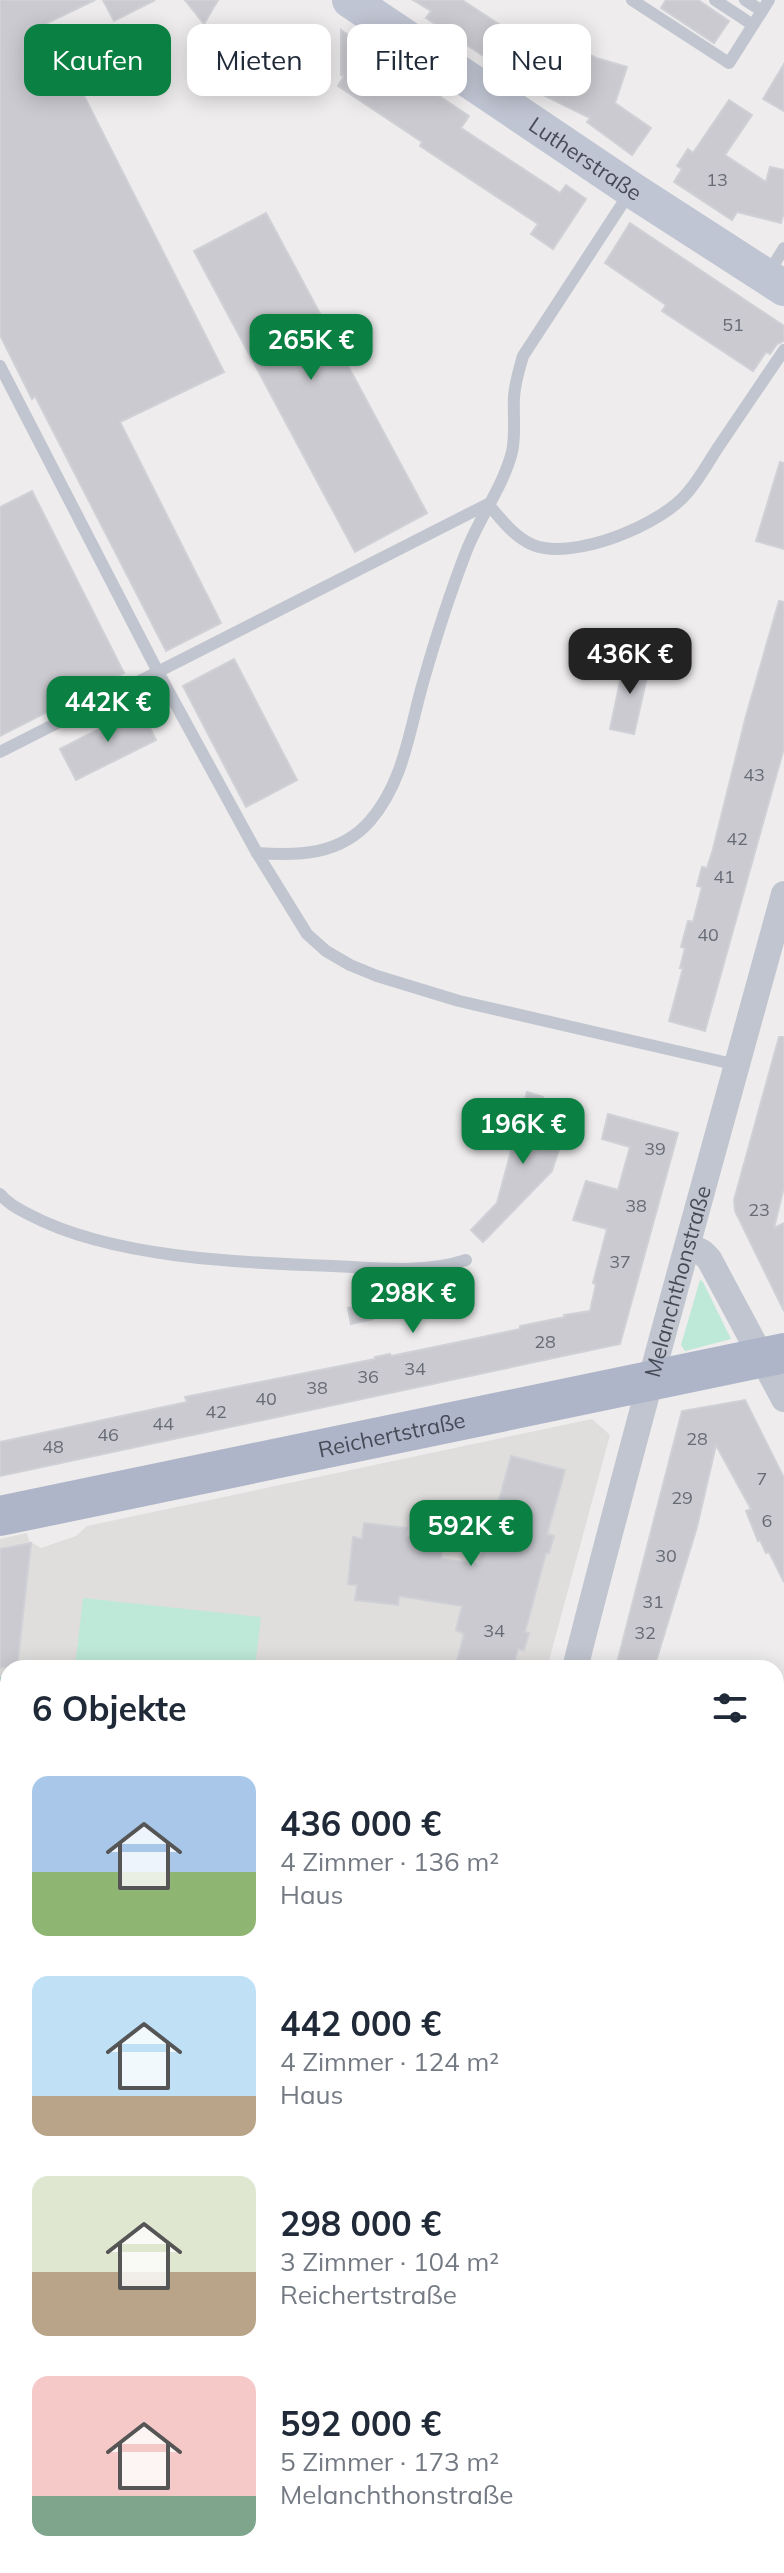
<!DOCTYPE html>
<html lang="de">
<meta charset="utf-8">
<style>
body{margin:0;font-family:Mulish,sans-serif;background:#f6f6f7;color:#1f2937;height:100vh;display:flex;flex-direction:column;font-size:30px;white-space:nowrap}
*{box-sizing:border-box;margin:0}
p{font-size:26px;color:#747a83}
.icon{flex:none;width:44px;height:44px;fill:none;stroke:currentColor;stroke-width:2;stroke-linecap:round;stroke-linejoin:round}
.map{position:relative;flex:1;overflow:hidden}
.drawer{position:absolute;left:0px;top:1660px;width:784px;height:914px;display:flex;flex-direction:column;background:#fff;border-radius:24px 24px 0 0;box-shadow:0 4px 20px #0003}
.drawer>*{flex:none}
.guide{position:absolute;left:24px;top:24px;width:736px;height:72px;display:flex;gap:16px}
.price{position:absolute;translate:-50% -68px;padding:0 18px;border-radius:16px;background:#0b8043;color:#fff;font-size:26px;line-height:52px;filter:drop-shadow(0 2px 4px #0008)}
.price::after{content:'';position:absolute;left:50%;top:48px;width:24px;height:18px;margin-left:-12px;background:inherit;clip-path:polygon(0 0,100% 0,50% 100%)}
.price.active{background:#222;color:#fff}
ul{padding:0;list-style:none}
li{display:flex;align-items:center;gap:24px;height:200px;padding:0 32px}
li span{display:grid;place-items:center;flex:none;width:224px;height:160px;border-radius:16px;color:#555}
li>.icon{margin-inline-start:auto}
span .icon{width:96px;height:96px;fill:#fffc;stroke-width:1}
li b{font-size:34px}
h2{display:flex;justify-content:space-between;align-items:center;height:96px;padding:0 32px;font-size:34px}
.tag{padding:0 28px;border-radius:16px;background:#fff;box-shadow:0 4px 20px #0003;font-size:28px;line-height:72px}
.tag.active{background:#0b8043;color:#fff}
.map>svg:first-child{display:block}
.education{fill:#dfdedd}
.green{fill:#bee8d8}
.lines{fill:none;stroke-linecap:round;stroke-linejoin:round}
.stream{stroke:#90bce0;stroke-width:6}
.building{fill:#cacad0;stroke:#d0d1d7;stroke-width:2}
.path{stroke:#7ac1af;stroke-width:4;stroke-dasharray:6 4;stroke-linecap:butt}
.lane{stroke:#c0c5cf;stroke-width:12}
.street{stroke:#c0c5cf;stroke-width:26}
.secondary{stroke:#c0c5d3;stroke-width:36}
.primary{stroke:#aeb5c8;stroke-width:40}
.labels{text-anchor:middle;stroke-width:6;stroke-linejoin:round;paint-order:stroke}
.number-label{font-size:18px;fill:#676b75}
.street-label{font-size:22px;fill:#464b57;stroke:#fff}
</style>
<div class="map">
<svg width="784" height="2573" viewBox="0 0 784 2573">
<rect width="100%" height="100%" fill="#eeecec"/>
<polygon class="education" points="592,1419 610,1435 547,1668 8,1668 8,1678 0,1678 0,1539 27,1533 29,1541 41,1548 76,1536 87,1526"/>
<g class="green">
<polygon points="700,1280 703,1282 731,1339 685,1351 681,1345"/>
<polygon points="83,1598 261,1617 255,1668 75,1668"/>
<polygon points="0,2196 8,2198 8,2566 548,2566 546,2573 0,2573"/>
<polygon points="565,2566 717,2566 740,2573 563,2573"/>
</g>
<g class="lines">
<g class="stream">
<polyline points="354,2566 360,2566"/>
<polyline points="412,2573 416,2566"/>
</g>
</g>
<g class="building">
<polygon points="0,0 95,0 47,23 224,372 120,422 221,623 166,651 35,396 32,399 0,335"/>
<polygon points="103,0 155,0 114,21"/>
<polygon points="185,0 218,0 204,24"/>
<polygon points="413,0 462,0 564,67 568,59 576,63 582,51 596,58 627,67 615,103 651,128 632,155 587,122 590,118 541,94 426,18 431,11"/>
<polygon points="666,0 698,0 729,21 714,43 661,8"/>
<polygon points="341,30 469,116 461,128 560,193 566,185 586,199 553,249 531,234 538,224 420,146 422,142 338,86 344,76 341,75"/>
<polygon points="784,64 784,111 763,99"/>
<polygon points="729,100 752,115 725,155 766,182 770,167 784,170 784,212 781,223 737,212 732,220 674,182 682,169 677,166 688,149 693,153"/>
<polygon points="266,213 427,513 355,552 194,251"/>
<polygon points="630,223 784,326 784,341 777,344 770,354 766,352 753,371 662,311 666,305 605,263"/>
<polygon points="780,462 784,463 784,549 756,541"/>
<polygon points="32,491 124,673 0,736 0,507"/>
<polygon points="779,601 784,602 784,748 705,1031 669,1021 683,968 680,968 685,948 681,947 688,921 693,922 702,887 697,886 702,867 707,868 713,849 746,716"/>
<polygon points="625,658 650,664 634,734 610,729"/>
<polygon points="234,659 297,780 246,807 183,686"/>
<polygon points="140,708 156,740 76,780 60,749"/>
<polygon points="779,1037 784,1037 784,1187 774,1228 784,1223 784,1311 735,1211 734,1200"/>
<polygon points="527,1092 543,1097 536,1125 564,1134 552,1171 483,1242 471,1230 497,1203"/>
<polygon points="608,1114 678,1133 620,1344 0,1476 0,1442 187,1402 185,1397 375,1359 375,1357 390,1354 391,1356 478,1338 520,1329 520,1326 565,1317 564,1315 590,1311 596,1284 593,1283 607,1229 573,1220 586,1181 618,1190 630,1147 602,1139"/>
<polygon points="369,1303 373,1319 351,1324 348,1308"/>
<polygon points="745,1400 784,1478 784,1582 769,1552 766,1553 760,1540 758,1541 746,1511 751,1509 716,1445 697,1527 654,1668 635,1668 617,1663 682,1411"/>
<polygon points="511,1456 565,1470 547,1534 554,1536 549,1553 546,1553 525,1632 529,1633 524,1650 518,1649 513,1668 455,1668 464,1634 456,1630 462,1606 399,1596 398,1605 355,1600 357,1585 348,1584 353,1537 362,1539 364,1523 407,1528 406,1536 443,1540 441,1559 479,1564 487,1535 482,1533 486,1517 494,1519"/>
<polygon points="31,1543 17,1668 0,1667 0,1549"/>
</g>
<g class="lines">
<g class="path">
<polyline points="0,1679 8,1681"/>
<polyline points="776,1833 784,1834"/>
<polyline points="776,1885 784,1889"/>
<polyline points="776,1943 784,1947"/>
<polyline points="776,1972 784,1956"/>
<polyline points="47,2573 50,2566"/>
</g>
<g class="lane">
<polyline points="632,0 729,63 769,0"/>
<polyline points="715,0 753,25"/>
<polyline points="745,0 762,11"/>
<path d="M630 192 523 356C519 370 515 382 514 397 513 415 516 434 512 452 503 487 479 518 466 552 449 596 435 640 422 686 409 733 403 783 370 821 340 855 299 856 257 853L307 934 326 951 350 965 377 976 459 1001 737 1065"/>
<polyline points="768,274 784,248"/>
<polyline points="0,366 158,672 257,853"/>
<path d="M0 752 488 504C501 519 514 537 533 545 573 561 662 525 688 492 700 478 709 461 719 446 741 414 762 382 784 350"/>
<path d="M0 1194C8 1204 19 1209 30 1215 112 1258 241 1263 333 1266 378 1268 423 1274 466 1260"/>
</g>
<g class="street">
<polyline points="689,1246 702,1252 709,1259 784,1399"/>
<path id="s1" d="M575 1668C641 1409 713 1152 784 894"/>
<polyline points="0,1711 8,1712"/>
<polyline points="776,1787 784,1788"/>
<polyline points="0,1982 8,1984"/>
<polyline points="776,2203 784,2206"/>
<polyline points="0,2366 8,2369"/>
<polyline points="776,2489 784,2492"/>
</g>
<path class="secondary" id="s2" d="M350 0 632 190 784 288"/>
<path class="primary" id="s3" d="M0 1516 784 1353"/>
</g>
<g class="labels">
<g class="number-label">
<text x="717" y="186">13</text>
<text x="733" y="331">51</text>
<text x="754" y="781">43</text>
<text x="737" y="845">42</text>
<text x="724" y="883">41</text>
<text x="708" y="941">40</text>
<text x="655" y="1155">39</text>
<text x="636" y="1212">38</text>
<text x="759" y="1216">23</text>
<text x="620" y="1268">37</text>
<text x="545" y="1348">28</text>
<text x="415" y="1375">34</text>
<text x="368" y="1383">36</text>
<text x="317" y="1394">38</text>
<text x="266" y="1405">40</text>
<text x="216" y="1418">42</text>
<text x="163" y="1430">44</text>
<text x="108" y="1441">46</text>
<text x="697" y="1445">28</text>
<text x="53" y="1453">48</text>
<text x="762" y="1485">7</text>
<text x="682" y="1504">29</text>
<text x="767" y="1527">6</text>
<text x="666" y="1562">30</text>
<text x="653" y="1608">31</text>
<text x="494" y="1637">34</text>
<text x="645" y="1639">32</text>
</g>
<g class="street-label">
<text dy="8" stroke="none"><textPath href="#s2" startOffset="284">Lutherstraße</textPath></text>
<text dy="8" stroke="none"><textPath href="#s1" startOffset="400">Melanchthonstraße</textPath></text>
<text dy="8" stroke="none"><textPath href="#s3" startOffset="400">Reichertstraße</textPath></text>
</g>
</g>
</svg>
<b class="price" style="left:311px;top:382px">265K €</b>
<b class="price active" style="left:630px;top:696px">436K €</b>
<b class="price" style="left:108px;top:744px">442K €</b>
<b class="price" style="left:523px;top:1166px">196K €</b>
<b class="price" style="left:413px;top:1335px">298K €</b>
<b class="price" style="left:471px;top:1568px">592K €</b>
<div class="guide">
<a class="tag active">Kaufen</a>
<a class="tag">Mieten</a>
<a class="tag">Filter</a>
<a class="tag">Neu</a>
</div>
<section class="drawer">
<h2>6 Objekte<svg class="icon" aria-label="filters" viewBox="0 0 24 24"><path d="M4 7h16M4 17h16"/><circle cx="9" cy="7" r="2"/><circle cx="15" cy="17" r="2"/></svg></h2>
<ul>
<li><span style="background:linear-gradient(#a9c7e8 60%,#8fb573 0)"><svg class="icon" aria-label="home" viewBox="0 0 24 24"><path d="M3 11l9-7 9 7M6 9v11h12V9"/></svg></span><div><b>436 000 €</b><p>4 Zimmer · 136 m²</p><p>Haus</p></div></li>
<li><span style="background:linear-gradient(#bfe0f5 75%,#b9a48a 0)"><svg class="icon" aria-label="home" viewBox="0 0 24 24"><path d="M3 11l9-7 9 7M6 9v11h12V9"/></svg></span><div><b>442 000 €</b><p>4 Zimmer · 124 m²</p><p>Haus</p></div></li>
<li><span style="background:linear-gradient(#dfe7d0 60%,#b9a48a 0)"><svg class="icon" aria-label="home" viewBox="0 0 24 24"><path d="M3 11l9-7 9 7M6 9v11h12V9"/></svg></span><div><b>298 000 €</b><p>3 Zimmer · 104 m²</p><p>Reichertstraße</p></div></li>
<li><span style="background:linear-gradient(#f6c9c9 75%,#7fa58c 0)"><svg class="icon" aria-label="home" viewBox="0 0 24 24"><path d="M3 11l9-7 9 7M6 9v11h12V9"/></svg></span><div><b>592 000 €</b><p>5 Zimmer · 173 m²</p><p>Melanchthonstraße</p></div></li>
</ul>
</section>
</div>
